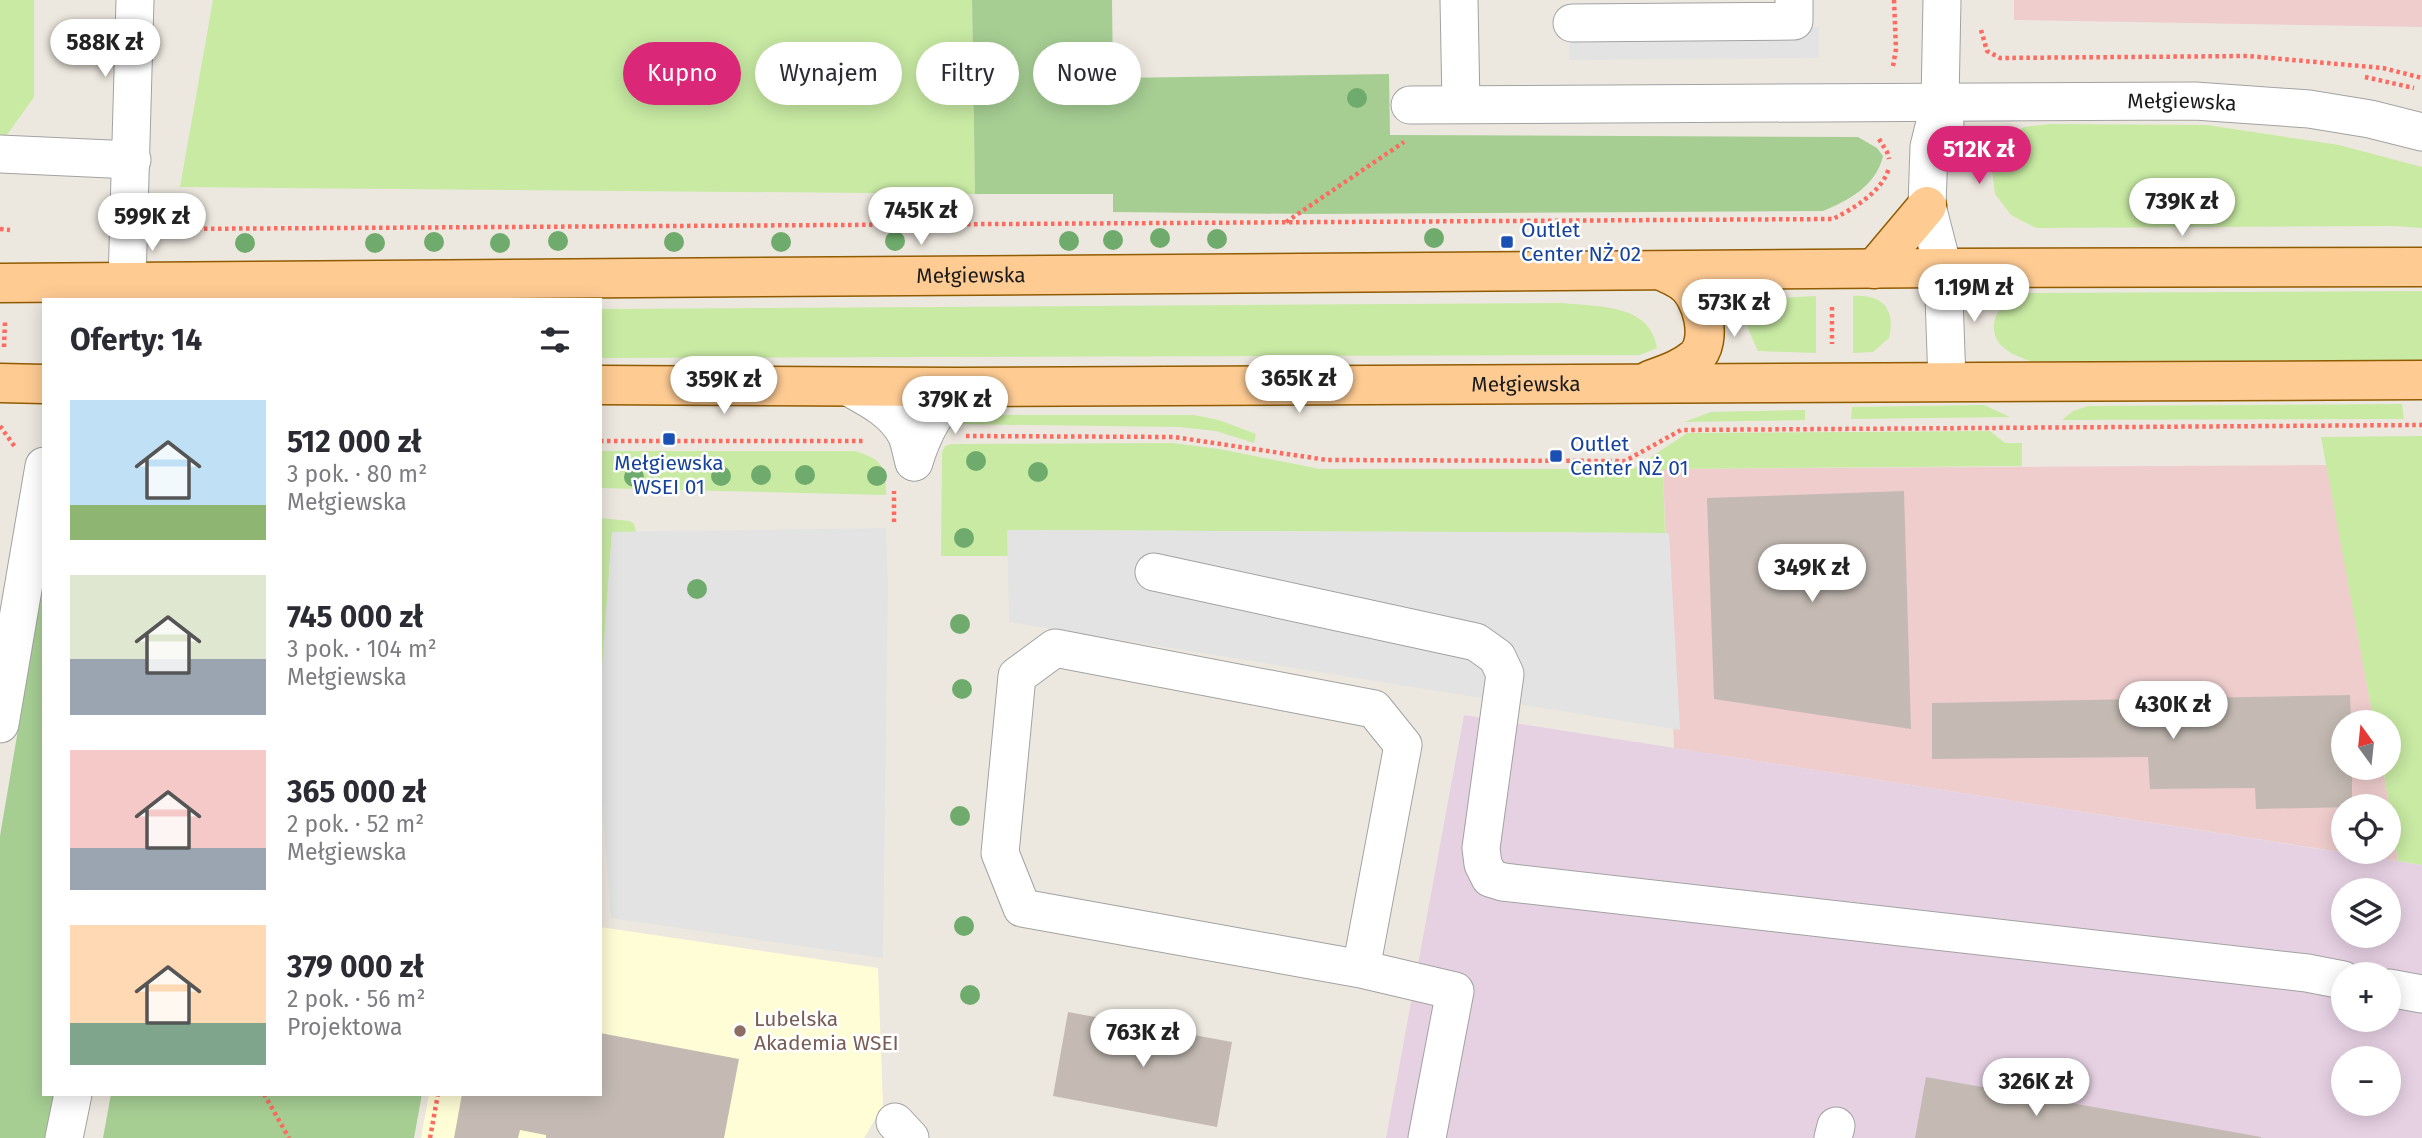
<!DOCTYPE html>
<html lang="pl">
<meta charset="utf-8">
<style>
body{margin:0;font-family:"Fira Sans",sans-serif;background:#f2f2f3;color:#2b2b33;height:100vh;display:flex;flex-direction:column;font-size:26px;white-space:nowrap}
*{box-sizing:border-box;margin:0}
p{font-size:23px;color:#7c7c81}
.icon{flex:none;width:38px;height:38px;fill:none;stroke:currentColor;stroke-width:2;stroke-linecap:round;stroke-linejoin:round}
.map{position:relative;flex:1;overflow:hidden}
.details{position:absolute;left:42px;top:298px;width:560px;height:798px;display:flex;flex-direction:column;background:#fff;border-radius:0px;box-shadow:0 4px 18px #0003}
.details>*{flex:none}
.top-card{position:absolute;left:623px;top:42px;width:665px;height:63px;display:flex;gap:14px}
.needle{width:46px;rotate:345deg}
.controls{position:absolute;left:2331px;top:710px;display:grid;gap:14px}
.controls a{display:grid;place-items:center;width:70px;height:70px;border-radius:50%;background:#fff;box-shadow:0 4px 18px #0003;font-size:35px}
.price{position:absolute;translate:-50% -60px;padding:0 16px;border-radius:24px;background:#fff;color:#222;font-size:23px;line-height:46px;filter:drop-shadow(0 2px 4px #0008)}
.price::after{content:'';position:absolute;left:50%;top:42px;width:21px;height:16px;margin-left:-10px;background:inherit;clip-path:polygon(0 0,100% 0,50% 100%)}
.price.selected{background:#db2777;color:#fff}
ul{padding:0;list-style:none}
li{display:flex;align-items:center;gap:21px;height:175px;padding:0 28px}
li span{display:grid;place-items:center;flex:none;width:196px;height:140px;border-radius:0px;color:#555}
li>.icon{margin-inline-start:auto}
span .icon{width:84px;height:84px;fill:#fffc;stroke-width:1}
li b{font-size:30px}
h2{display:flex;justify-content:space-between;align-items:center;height:84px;padding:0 28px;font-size:30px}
.chip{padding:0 24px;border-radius:32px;background:#fff;box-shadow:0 4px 18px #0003;font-size:24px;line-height:63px}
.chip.selected{background:#db2777;color:#fff}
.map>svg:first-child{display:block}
.commercial{fill:#efcdcd;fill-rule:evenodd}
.industrial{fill:#e6d1e3;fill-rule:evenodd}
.education{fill:#fffdd6}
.grass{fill:#c8eaa3}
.forest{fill:#a6ce93}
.parking{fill:#e3e3e3}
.building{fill:#c4bab3}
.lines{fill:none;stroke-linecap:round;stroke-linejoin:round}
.minor-casing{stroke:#a2a2a2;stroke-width:39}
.major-casing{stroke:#915b00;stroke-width:41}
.path{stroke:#fd6a60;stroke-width:4.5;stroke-dasharray:3.5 3.5;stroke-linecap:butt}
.minor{stroke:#fff;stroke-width:37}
.major{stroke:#fecb93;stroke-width:38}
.tree{fill:#6fab6c}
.transit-dot{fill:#1a4fb4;stroke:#fff;stroke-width:2.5}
.education-dot{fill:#8d6e63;stroke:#fff;stroke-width:2.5}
.labels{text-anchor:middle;stroke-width:5;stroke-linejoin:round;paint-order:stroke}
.street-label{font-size:21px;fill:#1b1b1b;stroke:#fff}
.transit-label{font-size:21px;fill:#164399;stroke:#fff;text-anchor:start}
.education-label{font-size:21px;fill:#785e54;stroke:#fff;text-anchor:start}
</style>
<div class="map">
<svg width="2422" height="1138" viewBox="0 0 2422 1138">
<rect width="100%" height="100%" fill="#ede8df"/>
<g class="commercial">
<polygon points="2014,0 2422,0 2422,27 2014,20"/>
<path d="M2327 465 2374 723H2343V768H2383L2398 861 1674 748 1663 469ZM2343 807H2389V852H2343Z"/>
</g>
<path class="industrial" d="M1464 715 2422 865V1138H1386ZM2343 891H2389V936H2343ZM2343 975H2389V1020H2343ZM2343 1059H2389V1104H2343Z"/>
<polygon class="education" points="600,927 878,968 883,1106 864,1138 421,1138 429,1094 600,1094"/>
<g class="grass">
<polygon points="0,0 34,0 34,97 6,136 0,135"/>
<polygon points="213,0 972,0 975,194 180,187"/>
<polygon points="2050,124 2207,125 2339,145 2422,167 2422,228 2393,226 2036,228 2011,215 1995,194 1992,170 2001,143 2024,127"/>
<path d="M2422 291V360L2030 361C2019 357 2003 351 1997 340 1986 317 2005 300 2025 293Z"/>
<polygon points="1816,296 1816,353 1758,351 1735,300"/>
<path d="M1853 296C1882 294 1896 309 1889 338L1873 352 1853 353Z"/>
<path d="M1562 303C1597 307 1650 303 1657 348L1640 355 600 358V309Z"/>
<polygon points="2402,404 2404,419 2062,420 2073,411 2088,406"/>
<polygon points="1984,405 2010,417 1851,419 1852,407"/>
<polygon points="1805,410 1805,420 1684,422 1711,412"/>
<polygon points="972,415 1194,415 1219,420 1256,434 1254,443 1216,431 1179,427 951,424"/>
<polygon points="1990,431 2005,443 2022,443 2022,466 1663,469 1665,533 1008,530 1008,556 941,556 942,452 945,446 951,444 1172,443 1219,449 1320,469 1633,469 1687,433"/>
<polygon points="2422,436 2422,865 2398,861 2383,768 2389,768 2389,723 2374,723 2321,437"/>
<path d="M600 451H855C883 460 886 466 886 495L600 488Z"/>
<polygon points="600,518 630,521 634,524 636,532 612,532 602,676"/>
</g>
<g class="forest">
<path d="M972 0H1112L1113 78 1389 74 1390 135 1858 137 1877 148 1883 156C1876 186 1849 200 1823 211L1308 214 1113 212V194H975Z"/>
<polygon points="44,577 44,1094 58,1094 50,1138 0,1138 0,836"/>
<polygon points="111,1094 422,1094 414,1138 103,1138"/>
</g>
<g class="parking">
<polygon points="1819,27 1819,58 1569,60 1569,29"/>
<polygon points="886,528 888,586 883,958 611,918 600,775 600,693 612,532"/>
<polygon points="1007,530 1669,533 1680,730 1009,622"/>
</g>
<g class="building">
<polygon points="1904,491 1911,729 1714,699 1707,498"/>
<polygon points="2350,695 2351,723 2343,723 2343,768 2352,768 2352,807 2256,809 2255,788 2150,789 2148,757 1932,759 1932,703"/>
<polygon points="1068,1012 1232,1042 1217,1127 1053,1096"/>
<polygon points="600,1033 739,1059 724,1138 546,1138 546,1135 520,1130 518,1138 454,1138 462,1094 600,1094"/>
<polygon points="1926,1077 2261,1137 2261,1138 1915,1138"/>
</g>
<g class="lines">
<g class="minor-casing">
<g id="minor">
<polyline points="1459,0 1461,104"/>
<polyline points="1942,0 1940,102 1945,124"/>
<polyline points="1572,23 1794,21 1794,0"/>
<polyline points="1940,102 1929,147 1927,206 1943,268 1947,382"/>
<path id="s1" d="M1410 105 2195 101 2309 109 2370 119 2422 132"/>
<polyline points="0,154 132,160"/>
<polyline points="127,283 135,0"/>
<path d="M848 387C870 399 894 411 906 434 910 442 911 453 914 462"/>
<path d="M914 462C923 432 936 410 956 387"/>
<polyline points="1154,572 1476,642 1497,657 1505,674 1481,848 1483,864 1490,878 1503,882 2307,973 2343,980"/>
<polyline points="0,724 44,466"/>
<polyline points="1361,969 1403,745 1374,709 1055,648 1017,676 1000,853 1022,908 1361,969 1455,991 1427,1138"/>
<polyline points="2389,988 2422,994"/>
<polyline points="895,1122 910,1138"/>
<polyline points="64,1138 73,1094"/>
<polyline points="1833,1138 1836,1126"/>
</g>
</g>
<g class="major-casing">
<g id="major">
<polyline points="1874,269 1927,206"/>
<path id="s2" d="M0 283 1943 268 2422 267"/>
<path d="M1650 380C1666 374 1682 369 1695 358 1714 341 1702 296 1684 283 1678 278 1670 275 1664 272"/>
<polyline points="0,383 44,384"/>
<path id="s3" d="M600 385 956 387 2422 380"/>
</g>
</g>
<g class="path">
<polyline points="1981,30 1987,51 2000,58 2248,56 2383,68 2422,78"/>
<polyline points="1893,66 1896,49 1894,0"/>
<polyline points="2365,77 2414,88"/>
<polyline points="1879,139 1887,152 1889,159"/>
<polyline points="1286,222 1404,142"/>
<polyline points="0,229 10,230"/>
<path d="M169 229 1833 219C1854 208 1882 192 1889 168"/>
<polyline points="1832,307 1832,344"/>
<polyline points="4,347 5,321"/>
<polyline points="0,426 15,447"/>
<polyline points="966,436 1174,437 1327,460 1625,461 1681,430 2422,425"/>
<polyline points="600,441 863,441"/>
<polyline points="894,522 894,491"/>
<polyline points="264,1094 289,1138"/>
<polyline points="430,1138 438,1094"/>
</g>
<use href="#minor" class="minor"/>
<use href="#major" class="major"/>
</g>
<g class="tree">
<circle cx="1357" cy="98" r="10"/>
<circle cx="1160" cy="238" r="10"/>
<circle cx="1434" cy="238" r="10"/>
<circle cx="1217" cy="239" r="10"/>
<circle cx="1113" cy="240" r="10"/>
<circle cx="558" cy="241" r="10"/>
<circle cx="895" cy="241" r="10"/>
<circle cx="1069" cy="241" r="10"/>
<circle cx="434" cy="242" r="10"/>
<circle cx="674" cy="242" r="10"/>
<circle cx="781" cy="242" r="10"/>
<circle cx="245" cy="243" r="10"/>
<circle cx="375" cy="243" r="10"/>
<circle cx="500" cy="243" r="10"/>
<circle cx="976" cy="461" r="10"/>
<circle cx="1038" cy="472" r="10"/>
<circle cx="761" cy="475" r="10"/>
<circle cx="805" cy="475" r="10"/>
<circle cx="721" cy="476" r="10"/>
<circle cx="877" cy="476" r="10"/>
<circle cx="634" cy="477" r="10"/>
<circle cx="964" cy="538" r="10"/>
<circle cx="697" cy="589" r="10"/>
<circle cx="960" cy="624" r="10"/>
<circle cx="962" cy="689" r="10"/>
<circle cx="960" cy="816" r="10"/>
<circle cx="964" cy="926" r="10"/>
<circle cx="970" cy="995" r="10"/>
</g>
<g class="transit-dot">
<rect x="1500" y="235" width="14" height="14" rx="3.5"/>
<rect x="662" y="432" width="14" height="14" rx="3.5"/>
<rect x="1549" y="449" width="14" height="14" rx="3.5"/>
</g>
<circle class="education-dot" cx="740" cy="1031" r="7"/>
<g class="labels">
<g class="street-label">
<text dy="7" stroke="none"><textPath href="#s1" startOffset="772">Mełgiewska</textPath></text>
<text dy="7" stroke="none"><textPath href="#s2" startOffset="971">Mełgiewska</textPath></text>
<text dy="7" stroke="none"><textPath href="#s3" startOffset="926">Mełgiewska</textPath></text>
</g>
<g class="transit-label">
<text x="1521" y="237">Outlet<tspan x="1521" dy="24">Center NŻ 02</tspan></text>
<text x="1570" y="451">Outlet<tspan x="1570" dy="24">Center NŻ 01</tspan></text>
<text x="669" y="470" text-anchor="middle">Mełgiewska<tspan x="669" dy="24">WSEI 01</tspan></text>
</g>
<g class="education-label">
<text x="754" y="1026">Lubelska<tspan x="754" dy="24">Akademia WSEI</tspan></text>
</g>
</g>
</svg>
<div class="controls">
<a><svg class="needle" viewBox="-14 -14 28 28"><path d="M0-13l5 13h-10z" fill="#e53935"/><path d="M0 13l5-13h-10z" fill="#7c7c81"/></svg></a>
<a><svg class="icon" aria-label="locate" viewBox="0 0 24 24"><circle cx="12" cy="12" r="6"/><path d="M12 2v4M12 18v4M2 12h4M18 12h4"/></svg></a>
<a><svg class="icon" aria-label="layers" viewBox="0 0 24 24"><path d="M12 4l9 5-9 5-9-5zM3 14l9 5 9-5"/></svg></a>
<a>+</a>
<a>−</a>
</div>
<b class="price" style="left:105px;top:79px">588K zł</b>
<b class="price selected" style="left:1979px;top:186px">512K zł</b>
<b class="price" style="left:2182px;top:238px">739K zł</b>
<b class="price" style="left:921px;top:247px">745K zł</b>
<b class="price" style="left:152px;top:253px">599K zł</b>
<b class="price" style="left:1974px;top:324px">1.19M zł</b>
<b class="price" style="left:1734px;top:339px">573K zł</b>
<b class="price" style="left:1299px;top:415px">365K zł</b>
<b class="price" style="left:724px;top:416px">359K zł</b>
<b class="price" style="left:955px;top:436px">379K zł</b>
<b class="price" style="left:1812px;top:604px">349K zł</b>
<b class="price" style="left:2173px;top:741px">430K zł</b>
<b class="price" style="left:1143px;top:1069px">763K zł</b>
<b class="price" style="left:2036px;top:1118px">326K zł</b>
<div class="top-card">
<a class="chip selected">Kupno</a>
<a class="chip">Wynajem</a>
<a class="chip">Filtry</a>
<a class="chip">Nowe</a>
</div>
<section class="details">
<h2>Oferty: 14<svg class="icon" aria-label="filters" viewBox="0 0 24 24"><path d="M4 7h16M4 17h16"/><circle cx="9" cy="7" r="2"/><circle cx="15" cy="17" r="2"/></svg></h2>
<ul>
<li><span style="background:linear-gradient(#bfe0f5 75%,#8fb573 0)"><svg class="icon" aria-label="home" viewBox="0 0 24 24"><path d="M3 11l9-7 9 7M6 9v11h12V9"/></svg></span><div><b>512 000 zł</b><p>3 pok. · 80 m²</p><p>Mełgiewska</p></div></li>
<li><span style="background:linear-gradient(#dfe7d0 60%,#9aa5b1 0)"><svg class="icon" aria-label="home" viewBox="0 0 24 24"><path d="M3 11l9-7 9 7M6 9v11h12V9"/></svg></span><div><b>745 000 zł</b><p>3 pok. · 104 m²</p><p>Mełgiewska</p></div></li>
<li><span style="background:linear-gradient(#f6c9c9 70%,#9aa5b1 0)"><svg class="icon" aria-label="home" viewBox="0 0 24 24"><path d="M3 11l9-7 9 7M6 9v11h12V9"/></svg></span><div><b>365 000 zł</b><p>2 pok. · 52 m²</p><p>Mełgiewska</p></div></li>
<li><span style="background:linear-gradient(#ffd9b3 70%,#7fa58c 0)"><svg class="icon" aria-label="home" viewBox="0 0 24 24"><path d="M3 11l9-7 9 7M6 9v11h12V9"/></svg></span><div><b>379 000 zł</b><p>2 pok. · 56 m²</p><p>Projektowa</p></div></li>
</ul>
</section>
</div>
